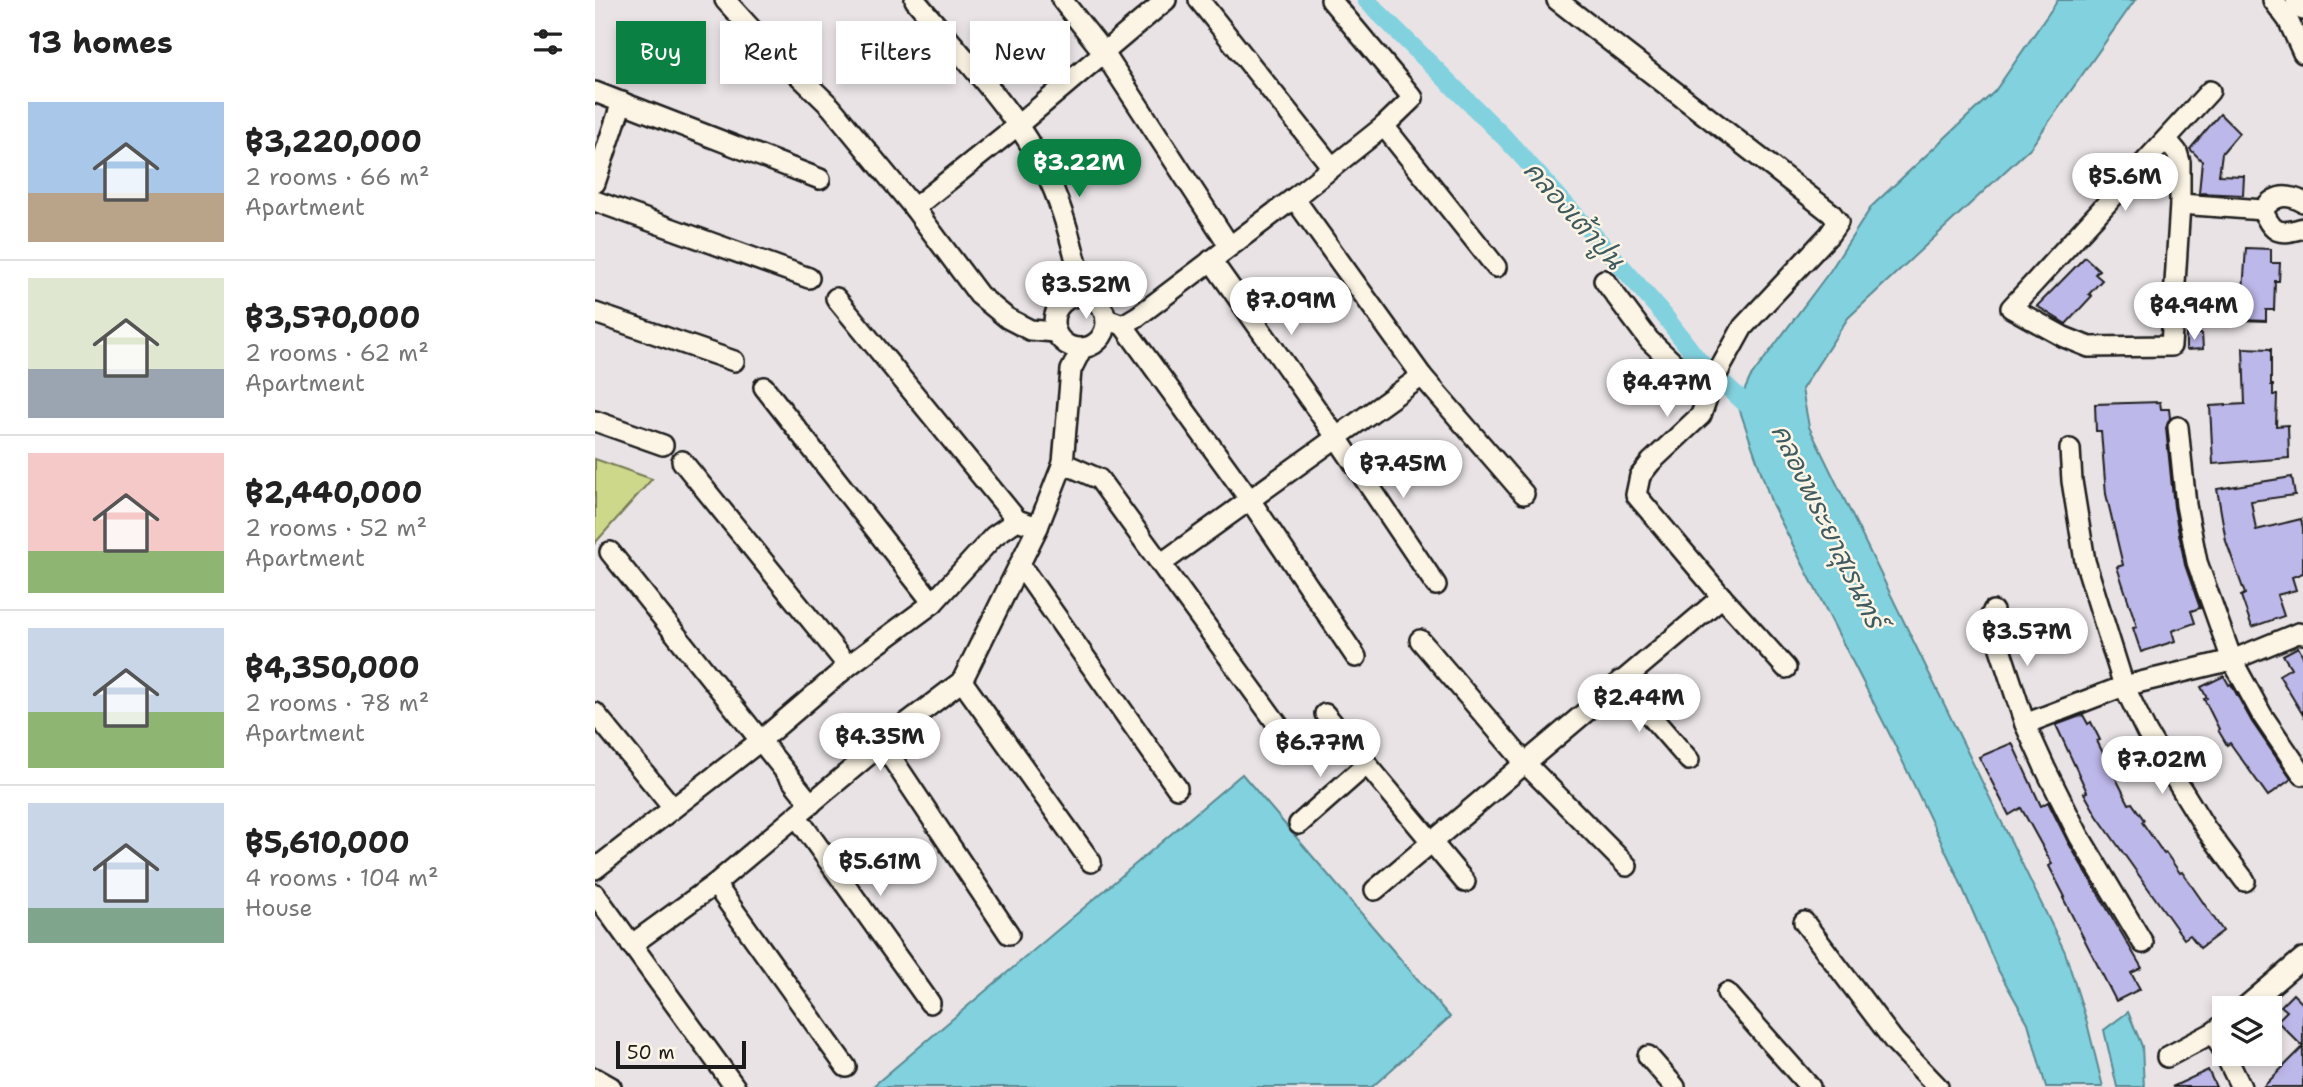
<!DOCTYPE html>
<meta charset="utf-8">
<style>
body{margin:0;font-family:"Shantell Sans","Playpen Sans Thai",sans-serif;background:#f6f6f6;color:#222;height:100vh;display:flex;flex-direction:column;font-size:26px;white-space:nowrap}
*{box-sizing:border-box;margin:0}
p{font-size:23px;color:#767676}
.icon{flex:none;width:38px;height:38px;fill:none;stroke:currentColor;stroke-width:2;stroke-linecap:round;stroke-linejoin:round}
.map{position:relative;flex:1;overflow:hidden}
.sheet{display:flex;flex-direction:column;background:#fff;width:595px}
.sheet>*{flex:none}
.hud{position:absolute;left:21px;top:21px;width:665px;height:63px;display:flex;gap:14px}
.fabs{position:absolute;left:1617px;top:996px;display:grid;gap:14px}
.fabs a{display:grid;place-items:center;width:70px;height:70px;border-radius:0px;background:#fff;box-shadow:0 4px 10px #0003;font-size:35px}
.scale{position:absolute;left:21px;bottom:18px;width:130px;box-sizing:border-box;padding-left:7px;border:4px solid #1c1c1c;border-top:0;font-size:19px;line-height:24px;white-space:nowrap;color:#1c1c1c;-webkit-text-stroke:5px #fcf5e5;paint-order:stroke}
.price{position:absolute;translate:-50% -60px;padding:0 16px;border-radius:24px;background:#fff;color:#222;font-size:23px;line-height:46px;filter:drop-shadow(0 2px 4px #0008)}
.price::after{content:'';position:absolute;left:50%;top:42px;width:21px;height:16px;margin-left:-10px;background:inherit;clip-path:polygon(0 0,100% 0,50% 100%)}
.price.on{background:#0b8043;color:#fff}
ul{padding:0;list-style:none}
li{display:flex;align-items:center;gap:21px;height:175px;padding:0 28px}
li+li{border-top:2px solid #e0e0e0}
li span{display:grid;place-items:center;flex:none;width:196px;height:140px;border-radius:0px;color:#555}
li>.icon{margin-inline-start:auto}
span .icon{width:84px;height:84px;fill:#fffc;stroke-width:1}
li b{font-size:30px}
h2{display:flex;justify-content:space-between;align-items:center;height:84px;padding:0 28px;font-size:30px}
.pill{padding:0 24px;border-radius:0px;background:#fff;box-shadow:0 4px 10px #0003;font-size:24px;line-height:63px}
.pill.on{background:#0b8043;color:#fff}
main{display:flex;flex:1;min-height:0}
.map>svg:first-child{display:block}
.green{fill:#cdd88b;stroke:#747a54;stroke-width:2}
.water{fill:#82d1df;stroke:#598991;stroke-width:2}
.lines{fill:none;stroke-linecap:round;stroke-linejoin:round}
.canal{stroke:#82d1df;stroke-width:18}
.building{fill:#bdb8ea;stroke:#1c1c1c;stroke-width:2}
.minor-casing{stroke:#1c1c1c;stroke-width:24}
.minor{stroke:#fcf5e5;stroke-width:19}
.labels{text-anchor:middle;stroke-width:5;stroke-linejoin:round;paint-order:stroke}
.water-label{font-size:26px;font-style:italic;fill:#405b60;stroke:#fcf5e5}
</style>
<main>
<section class="sheet">
<h2>13 homes<svg class="icon" aria-label="filters" viewBox="0 0 24 24"><path d="M4 7h16M4 17h16"/><circle cx="9" cy="7" r="2"/><circle cx="15" cy="17" r="2"/></svg></h2>
<ul>
<li><span style="background:linear-gradient(#a9c7e8 65%,#b9a48a 0)"><svg class="icon" aria-label="home" viewBox="0 0 24 24"><path d="M3 11l9-7 9 7M6 9v11h12V9"/></svg></span><div><b>฿3,220,000</b><p>2 rooms · 66 m²</p><p>Apartment</p></div></li>
<li><span style="background:linear-gradient(#dfe7d0 65%,#9aa5b1 0)"><svg class="icon" aria-label="home" viewBox="0 0 24 24"><path d="M3 11l9-7 9 7M6 9v11h12V9"/></svg></span><div><b>฿3,570,000</b><p>2 rooms · 62 m²</p><p>Apartment</p></div></li>
<li><span style="background:linear-gradient(#f6c9c9 70%,#8fb573 0)"><svg class="icon" aria-label="home" viewBox="0 0 24 24"><path d="M3 11l9-7 9 7M6 9v11h12V9"/></svg></span><div><b>฿2,440,000</b><p>2 rooms · 52 m²</p><p>Apartment</p></div></li>
<li><span style="background:linear-gradient(#c9d6e8 60%,#8fb573 0)"><svg class="icon" aria-label="home" viewBox="0 0 24 24"><path d="M3 11l9-7 9 7M6 9v11h12V9"/></svg></span><div><b>฿4,350,000</b><p>2 rooms · 78 m²</p><p>Apartment</p></div></li>
<li><span style="background:linear-gradient(#c9d6e8 75%,#7fa58c 0)"><svg class="icon" aria-label="home" viewBox="0 0 24 24"><path d="M3 11l9-7 9 7M6 9v11h12V9"/></svg></span><div><b>฿5,610,000</b><p>4 rooms · 104 m²</p><p>House</p></div></li>
</ul>
</section>
<div class="map">
<svg width="1708" height="1087" viewBox="0 0 1708 1087">
<rect width="100%" height="100%" fill="#e9e3e6"/>
<filter id="ink" filterUnits="userSpaceOnUse"><feTurbulence type="fractalNoise" baseFrequency=".0143" numOctaves="2"/><feDisplacementMap in="SourceGraphic" scale="14" xChannelSelector="R" yChannelSelector="G"/><feConvolveMatrix kernelMatrix="1 2 1 2 8 2 1 2 1" color-interpolation-filters="sRGB"/></filter>
<g filter="url(#ink)">
<polygon class="green" points="0,459 57,479 0,543"/>
<g class="water">
<polygon points="1463,0 1540,0 1436,147 1253,318 1207,389 1214,427 1470,952 1491,1019 1508,1087 1451,1087 1433,1023 1402,968 1362,875 1295,735 1177,504 1143,405 1155,378 1235,271 1277,206 1400,91"/>
<polygon points="647,774 855,1017 777,1087 277,1087"/>
<polygon points="1533,1012 1547,1046 1549,1087 1522,1087 1509,1030"/>
</g>
<g class="lines">
<polyline class="canal" points="771,0 910,138 1015,253 1068,314 1104,361 1162,414"/>
</g>
<g class="building">
<polygon points="1625,114 1644,133 1627,153 1624,175 1649,176 1648,195 1604,193 1607,161 1595,149"/>
<polygon points="1651,248 1676,249 1676,263 1685,263 1684,281 1680,281 1679,310 1671,310 1671,321 1646,320"/>
<polygon points="1490,257 1504,270 1500,274 1507,280 1494,294 1497,296 1471,324 1442,306"/>
<polygon points="1591,334 1607,334 1608,349 1591,350"/>
<polygon points="1648,348 1676,349 1676,385 1678,385 1678,395 1682,395 1681,426 1693,425 1694,458 1618,464 1615,406 1650,404"/>
<polygon points="1565,402 1566,409 1574,409 1575,418 1571,428 1579,507 1590,565 1605,608 1596,611 1600,623 1577,631 1580,641 1546,652 1538,628 1542,627 1522,567 1528,565 1511,494 1506,431 1501,431 1500,404"/>
<polygon points="1697,477 1700,495 1656,501 1661,530 1706,519 1708,528 1708,573 1697,577 1701,590 1682,595 1689,616 1657,627 1646,596 1650,594 1631,541 1622,489"/>
<polygon points="1703,647 1708,656 1708,715 1684,675 1696,668 1688,655"/>
<polygon points="1629,676 1634,685 1636,684 1657,722 1696,779 1673,796 1635,743 1632,745 1623,730 1624,729 1609,699 1612,698 1606,687"/>
<polygon points="1488,715 1493,724 1496,722 1505,740 1502,741 1534,804 1537,803 1549,820 1547,822 1569,854 1571,853 1585,873 1587,872 1628,931 1605,948 1595,935 1589,939 1502,816 1489,793 1492,792 1461,725"/>
<polygon points="1417,743 1446,806 1453,802 1473,842 1547,968 1536,973 1545,989 1521,1001 1468,898 1470,897 1454,866 1457,864 1435,824 1426,808 1414,815 1384,757"/>
<polygon points="1698,994 1708,1004 1708,1087 1668,1087 1708,1047 1682,1021 1692,1011 1686,1006"/>
<polygon points="1613,1070 1621,1087 1577,1087"/>
</g>
<g class="lines">
<g class="minor-casing">
<g id="minor">
<polyline points="130,0 159,32 236,107 319,208 384,295 412,318 435,330 460,332"/>
<path d="M320 0C364 53 426 117 454 179 471 216 480 257 490 296"/>
<polyline points="467,0 509,53 634,245"/>
<polyline points="604,0 737,167"/>
<polyline points="962,0 1236,213 1243,222 1234,235 1148,327 1117,383 1106,415 1056,462 1045,476 1041,495 1127,597 1191,668"/>
<polyline points="1678,0 1693,20 1708,53"/>
<polyline points="1701,0 1708,10"/>
<polyline points="0,92 225,179"/>
<polyline points="789,126 901,267"/>
<polyline points="1571,139 1582,152 1585,162 1585,204 1576,346 1494,347 1469,337 1416,308 1615,91"/>
<polyline points="0,183 27,102"/>
<polyline points="0,201 214,278"/>
<polyline points="1585,204 1668,210"/>
<polyline points="319,208 423,125 571,0"/>
<path d="M1668 210C1677 234 1685 235 1708 228"/>
<path d="M1668 210C1679 195 1691 193 1708 202"/>
<polyline points="616,260 742,438 841,585"/>
<polyline points="1009,280 1054,340 1092,376 1117,383"/>
<circle cx="485" cy="322" r="26"/>
<polyline points="241,298 422,520"/>
<polyline points="0,313 139,361"/>
<polyline points="511,319 528,325 543,316 699,198 789,126 818,98 736,0"/>
<polyline points="528,325 655,500 761,657"/>
<polyline points="827,376 929,494"/>
<polyline points="169,387 338,603"/>
<polyline points="0,421 68,445"/>
<polyline points="1583,427 1591,505 1602,562 1637,660 1667,715 1708,775"/>
<polyline points="1475,449 1477,481 1490,561 1529,686 1552,733 1611,829 1650,881"/>
<polyline points="87,461 253,666"/>
<polyline points="468,463 504,479 683,725"/>
<polyline points="15,552 216,804"/>
<polyline points="567,563 827,376 699,198"/>
<polyline points="425,565 582,788"/>
<polyline points="1398,611 1395,618 1430,724 1450,768 1484,836 1548,943"/>
<polyline points="825,640 931,764 1032,866"/>
<polyline points="367,681 496,862"/>
<polyline points="1025,681 1094,760"/>
<polyline points="0,713 78,808"/>
<polyline points="730,714 870,882"/>
<polyline points="1430,724 1529,686 1637,660 1703,633 1708,634"/>
<polyline points="288,745 414,934"/>
<polyline points="202,817 335,1003"/>
<polyline points="704,824 772,764"/>
<polyline points="0,869 165,741 253,666 338,603 399,536 422,520 443,527 468,463 476,370 487,348"/>
<polyline points="120,884 251,1067"/>
<polyline points="780,890 1127,597"/>
<polyline points="0,894 140,1087"/>
<polyline points="1209,922 1299,1041 1343,1087"/>
<polyline points="36,945 120,884 313,722 367,681 443,527"/>
<polyline points="1132,993 1215,1087"/>
<polyline points="1649,1008 1708,958"/>
<polyline points="1619,1032 1646,1087"/>
<polyline points="1053,1056 1080,1087"/>
<polyline points="1572,1057 1619,1032 1629,1024"/>
<polyline points="0,1078 16,1087"/>
</g>
</g>
<use href="#minor" class="minor"/>
</g>
</g>
<g class="labels">
<g class="water-label">
<text transform="translate(979 215) rotate(48)" y="9">คลองเต้าปูน</text>
<text transform="translate(1233 526) rotate(64)" y="9">คลองพระยาสุเรนทร์</text>
</g>
</g>
</svg>
<div class="fabs">
<a><svg class="icon" aria-label="layers" viewBox="0 0 24 24"><path d="M12 4l9 5-9 5-9-5zM3 14l9 5 9-5"/></svg></a>
</div>
<div class="scale">50 m</div>
<b class="price on" style="left:484px;top:199px">฿3.22M</b>
<b class="price" style="left:1530px;top:213px">฿5.6M</b>
<b class="price" style="left:491px;top:321px">฿3.52M</b>
<b class="price" style="left:696px;top:337px">฿7.09M</b>
<b class="price" style="left:1599px;top:342px">฿4.94M</b>
<b class="price" style="left:1072px;top:419px">฿4.47M</b>
<b class="price" style="left:808px;top:500px">฿7.45M</b>
<b class="price" style="left:1432px;top:668px">฿3.57M</b>
<b class="price" style="left:1044px;top:734px">฿2.44M</b>
<b class="price" style="left:285px;top:773px">฿4.35M</b>
<b class="price" style="left:725px;top:779px">฿6.77M</b>
<b class="price" style="left:1567px;top:796px">฿7.02M</b>
<b class="price" style="left:285px;top:898px">฿5.61M</b>
<div class="hud">
<a class="pill on">Buy</a>
<a class="pill">Rent</a>
<a class="pill">Filters</a>
<a class="pill">New</a>
</div>
</div>
</main>
